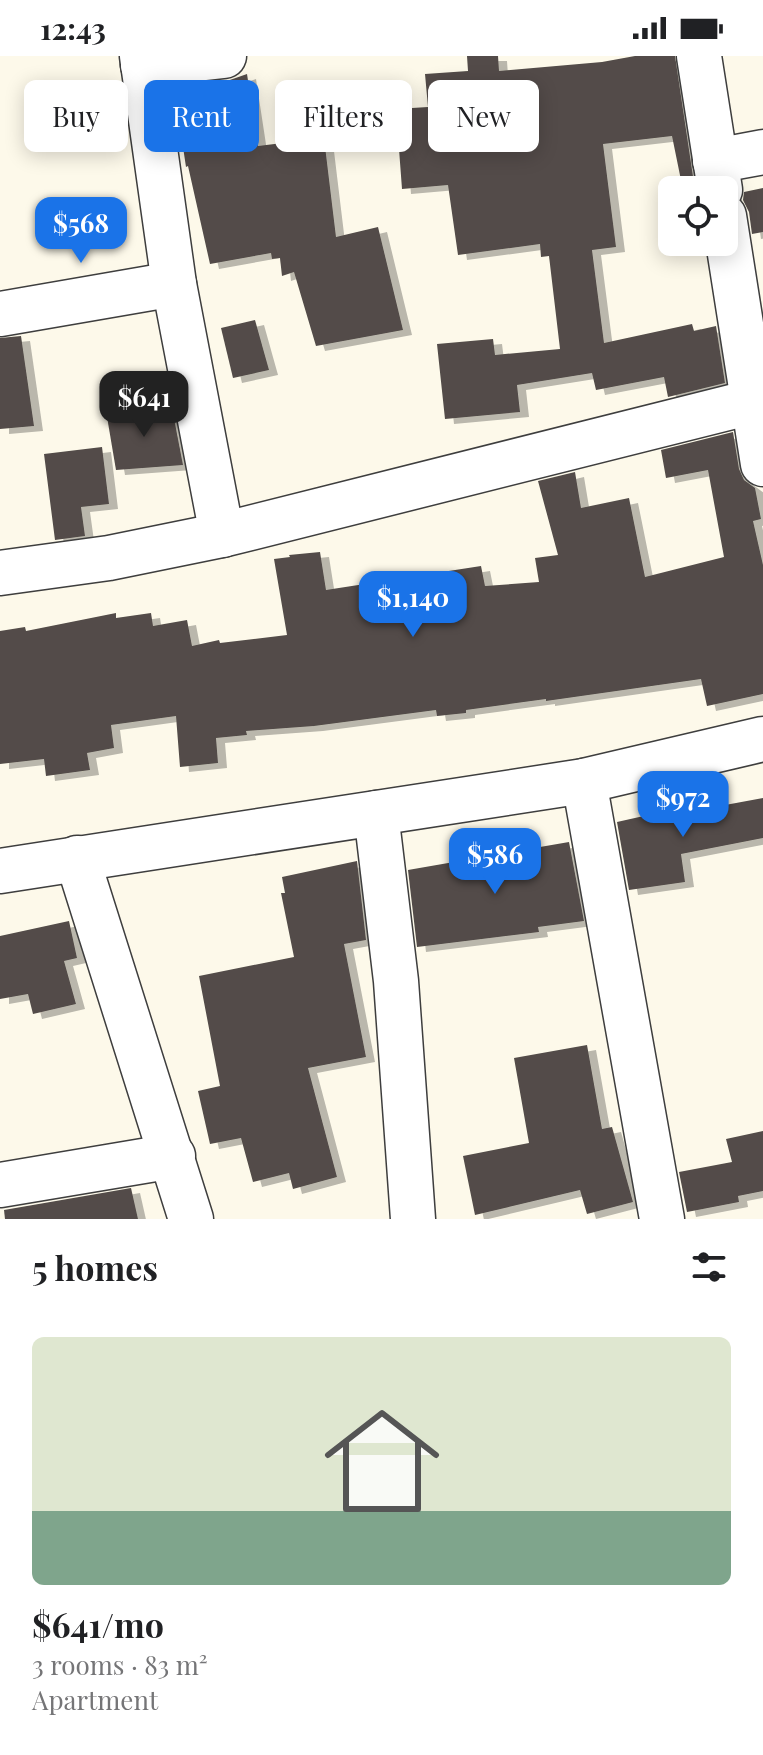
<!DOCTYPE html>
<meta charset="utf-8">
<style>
body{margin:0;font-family:"Playfair Display",serif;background:#f6f6f6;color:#202124;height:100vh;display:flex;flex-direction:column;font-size:30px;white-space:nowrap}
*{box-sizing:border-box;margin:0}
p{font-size:26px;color:#757577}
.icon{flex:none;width:44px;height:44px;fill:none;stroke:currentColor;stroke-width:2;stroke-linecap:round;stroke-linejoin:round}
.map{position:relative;height:1163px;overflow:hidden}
.side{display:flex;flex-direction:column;background:#fff;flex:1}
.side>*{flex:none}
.hud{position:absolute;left:24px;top:24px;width:716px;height:72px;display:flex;gap:16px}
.buttons{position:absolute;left:658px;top:120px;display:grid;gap:16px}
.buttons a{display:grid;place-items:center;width:80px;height:80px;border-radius:12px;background:#fff;box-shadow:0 4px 20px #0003;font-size:40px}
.price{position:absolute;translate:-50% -68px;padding:0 18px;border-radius:16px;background:#1a73e8;color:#fff;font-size:26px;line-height:52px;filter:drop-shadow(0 2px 4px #0008)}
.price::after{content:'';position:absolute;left:50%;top:48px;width:24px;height:18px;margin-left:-12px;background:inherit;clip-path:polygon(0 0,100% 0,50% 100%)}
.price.on{background:#222;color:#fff}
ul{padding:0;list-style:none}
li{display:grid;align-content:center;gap:16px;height:424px;padding:0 32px}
li span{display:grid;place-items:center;height:248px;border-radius:12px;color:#555}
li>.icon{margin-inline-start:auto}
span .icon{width:144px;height:144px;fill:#fffc;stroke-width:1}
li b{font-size:34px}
h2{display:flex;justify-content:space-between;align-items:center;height:96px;padding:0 32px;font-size:34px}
.chip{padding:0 28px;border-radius:12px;background:#fff;box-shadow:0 4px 20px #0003;font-size:28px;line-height:72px}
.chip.on{background:#1a73e8;color:#fff}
.status{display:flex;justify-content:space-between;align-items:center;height:56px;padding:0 40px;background:#fff;direction:ltr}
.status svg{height:22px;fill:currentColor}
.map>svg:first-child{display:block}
.building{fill:#524c48;filter:url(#shadow)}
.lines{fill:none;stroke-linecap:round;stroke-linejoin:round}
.minor-casing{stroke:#3e3e3e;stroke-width:47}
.minor{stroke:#fff;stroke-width:44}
</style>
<div class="status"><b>12:43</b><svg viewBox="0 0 49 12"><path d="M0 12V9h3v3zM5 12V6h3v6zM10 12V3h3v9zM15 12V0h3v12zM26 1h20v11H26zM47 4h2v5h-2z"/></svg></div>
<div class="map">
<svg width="763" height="1163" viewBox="0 0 763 1163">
<defs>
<filter id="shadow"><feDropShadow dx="9" dy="5" stdDeviation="0" flood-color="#0004"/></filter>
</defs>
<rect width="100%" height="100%" fill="#fdf9ea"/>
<g class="building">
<polygon points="467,0 498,0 499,15 602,6 635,0 675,0 695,134 683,134 672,80 603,88 616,191 592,194 604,287 692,268 694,275 716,270 725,327 668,341 664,321 596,334 592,317 517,329 520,356 445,363 437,288 493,283 495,299 560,293 549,200 541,201 540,188 458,199 448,129 402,133 396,53 428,51 425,18 468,15"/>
<polygon points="247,18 258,90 324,82 336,181 378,171 403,274 316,290 294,216 282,220 280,202 272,203 271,197 210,208 188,110 186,111 174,31 227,25"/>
<polygon points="763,132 763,176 752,178 749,156 743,144 744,136"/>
<polygon points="255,264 269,314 233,322 221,272"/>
<polygon points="21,280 34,370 0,373 0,282"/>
<polygon points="172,352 183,409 116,414 106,355"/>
<polygon points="733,376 739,413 744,424 755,432 761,463 753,465 763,509 763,638 707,650 701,623 546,645 546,643 466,654 466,657 437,660 436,654 314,670 246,675 247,679 216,682 218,707 180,711 176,660 111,669 114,692 87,697 90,714 46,720 44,703 0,708 0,575 25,571 26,575 116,557 116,562 151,557 153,570 187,564 192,590 219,584 220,587 287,579 274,503 290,501 289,499 320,496 326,534 481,510 485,530 539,526 535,502 558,499 538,425 575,416 581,452 629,442 645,521 724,501 708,414 666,422 661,394"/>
<polygon points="102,391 109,448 81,451 85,480 55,484 44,398"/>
<polygon points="763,742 763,782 681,798 685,826 629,834 617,766 675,753 675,756 709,752"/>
<polygon points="569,786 584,865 538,871 539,876 417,891 408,814"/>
<polygon points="357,805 366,884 344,888 366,1001 308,1012 337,1121 293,1133 289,1117 253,1126 241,1082 210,1088 198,1035 220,1030 199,920 294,901 281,837 285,837 282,821"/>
<polygon points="69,865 77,902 64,905 76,948 33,958 28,938 0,943 0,880"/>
<polygon points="587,989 602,1073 612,1071 633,1146 587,1158 580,1134 475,1159 463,1100 529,1087 514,1002"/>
<polygon points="763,1075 763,1135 738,1140 739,1146 687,1156 679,1116 732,1106 726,1083"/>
<polygon points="131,1132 138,1163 5,1163 4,1154"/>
</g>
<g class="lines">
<g class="minor-casing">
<g id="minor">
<polyline points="142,0 174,228 222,479"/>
<polyline points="699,0 720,134"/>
<polyline points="143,9 224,0"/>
<polyline points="715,105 763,96"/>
<polyline points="724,160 763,408"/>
<polyline points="0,258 174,228"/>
<polyline points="0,517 109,502 222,479 763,343"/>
<polyline points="584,725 662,1163"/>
<polyline points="376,757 396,925 413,1163"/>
<polyline points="77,802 191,1163"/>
<polyline points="0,815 584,725 763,683"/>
<polyline points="0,1129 173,1100"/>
</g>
</g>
<use href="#minor" class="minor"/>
</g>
</svg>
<div class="buttons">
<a><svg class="icon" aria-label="locate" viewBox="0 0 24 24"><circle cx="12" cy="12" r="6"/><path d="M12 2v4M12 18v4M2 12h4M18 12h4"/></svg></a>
</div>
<b class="price" style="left:81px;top:209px">$568</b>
<b class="price on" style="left:144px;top:383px">$641</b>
<b class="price" style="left:413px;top:583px">$1,140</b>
<b class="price" style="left:683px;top:783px">$972</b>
<b class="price" style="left:495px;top:840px">$586</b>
<div class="hud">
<a class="chip">Buy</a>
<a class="chip on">Rent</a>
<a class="chip">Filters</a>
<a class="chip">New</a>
</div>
</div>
<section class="side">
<h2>5 homes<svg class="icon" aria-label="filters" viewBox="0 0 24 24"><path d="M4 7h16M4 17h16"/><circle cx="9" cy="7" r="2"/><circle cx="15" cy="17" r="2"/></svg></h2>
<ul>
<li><span style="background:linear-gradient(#dfe7d0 70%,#7fa58c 0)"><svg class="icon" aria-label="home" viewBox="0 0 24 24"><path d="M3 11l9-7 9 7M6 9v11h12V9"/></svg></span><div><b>$641/mo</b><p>3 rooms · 83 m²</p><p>Apartment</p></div></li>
</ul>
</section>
